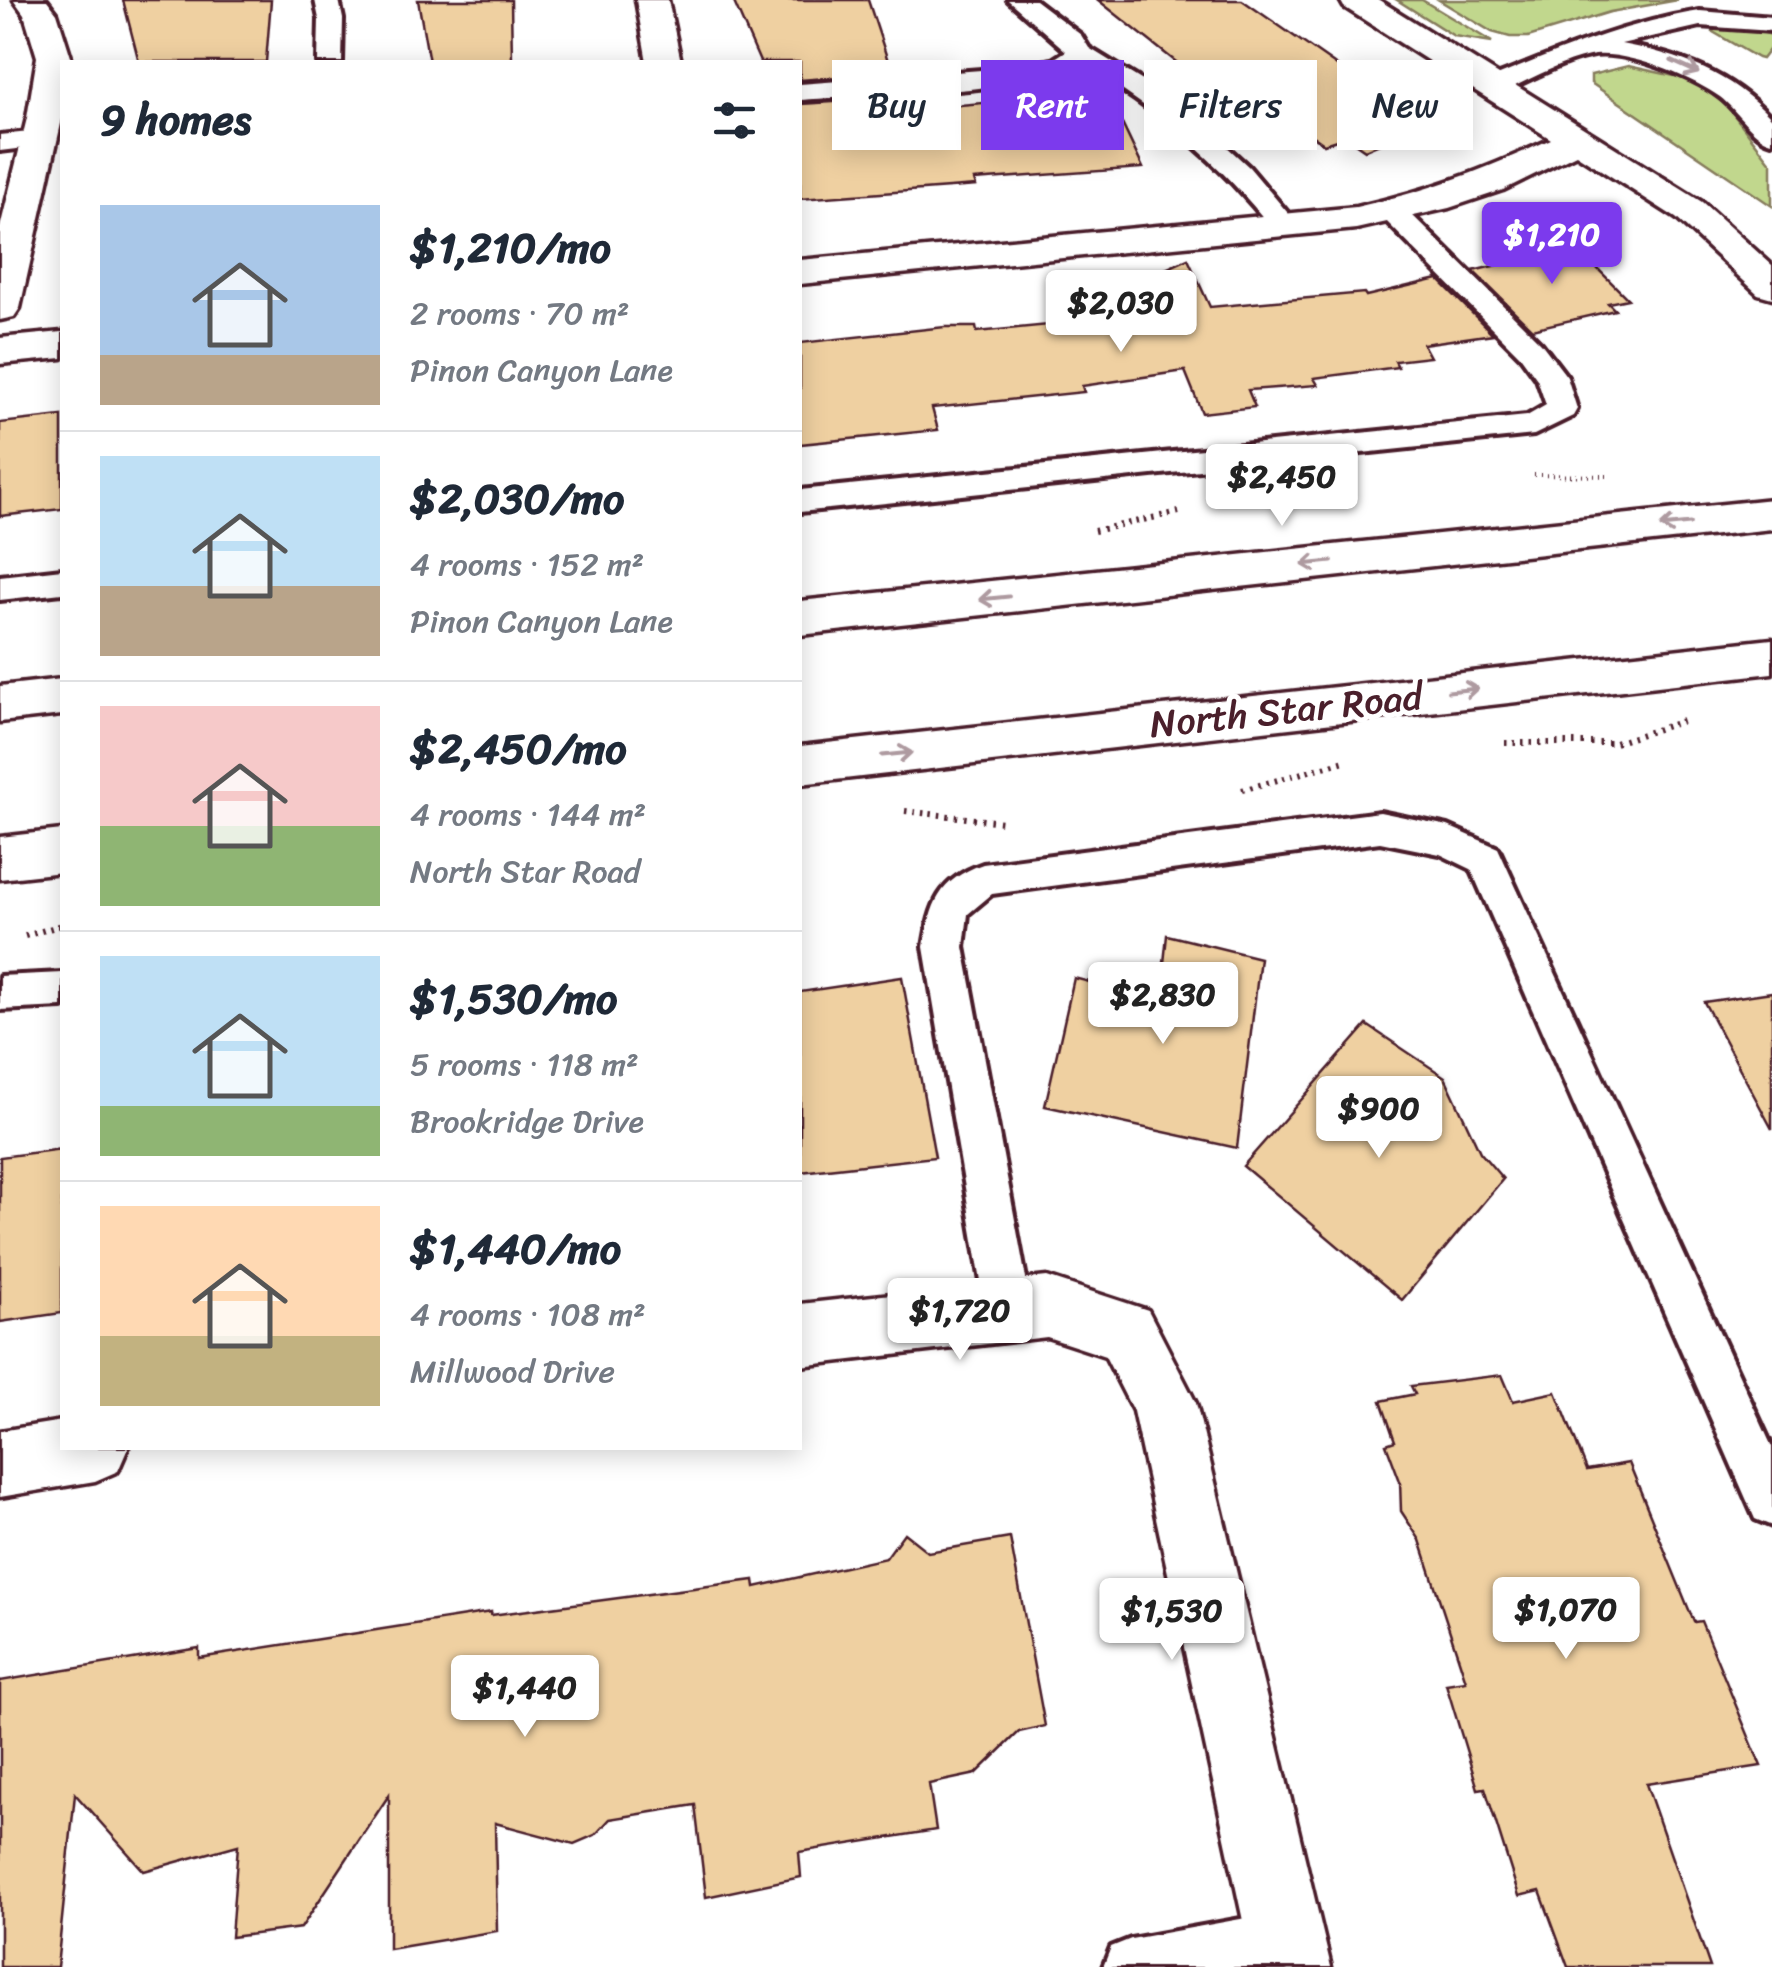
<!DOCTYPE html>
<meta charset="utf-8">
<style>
body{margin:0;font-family:Sriracha,sans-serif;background:#f2f2f3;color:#1f2937;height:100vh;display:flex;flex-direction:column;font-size:38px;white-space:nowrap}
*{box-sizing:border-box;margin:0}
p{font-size:32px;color:#747a83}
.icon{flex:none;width:55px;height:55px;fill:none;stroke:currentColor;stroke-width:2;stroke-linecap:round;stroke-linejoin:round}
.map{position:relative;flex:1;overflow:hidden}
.side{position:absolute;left:60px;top:60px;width:742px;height:1390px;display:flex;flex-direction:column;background:#fff;border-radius:0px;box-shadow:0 5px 25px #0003}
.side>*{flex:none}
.hud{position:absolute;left:832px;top:60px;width:788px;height:90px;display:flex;gap:20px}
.price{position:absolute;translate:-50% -85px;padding:0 22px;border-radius:10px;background:#fff;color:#222;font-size:32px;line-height:65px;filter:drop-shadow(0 2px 5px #0008)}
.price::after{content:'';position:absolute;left:50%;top:60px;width:30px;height:22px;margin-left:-15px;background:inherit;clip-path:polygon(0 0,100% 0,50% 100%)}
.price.selected{background:#7c3aed;color:#fff}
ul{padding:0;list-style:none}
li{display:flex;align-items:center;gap:30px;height:250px;padding:0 40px}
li+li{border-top:2px solid #e0e1e3}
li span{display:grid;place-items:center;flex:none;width:280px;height:200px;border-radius:0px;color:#555}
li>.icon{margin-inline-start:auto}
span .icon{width:120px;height:120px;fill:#fffc;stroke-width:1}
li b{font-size:42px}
h2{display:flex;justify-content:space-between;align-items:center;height:120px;padding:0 40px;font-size:42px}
.tag{padding:0 35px;border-radius:0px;background:#fff;box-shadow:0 5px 25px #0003;font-size:35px;line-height:90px}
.tag.selected{background:#7c3aed;color:#fff}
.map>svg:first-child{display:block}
.green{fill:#c1d78d;stroke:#867b5c;stroke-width:2.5}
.building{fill:#efd0a1;stroke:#4a1f2b;stroke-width:2.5}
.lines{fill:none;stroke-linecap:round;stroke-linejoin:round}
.service-casing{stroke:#4a1f2b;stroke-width:8}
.minor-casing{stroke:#4a1f2b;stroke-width:7}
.secondary-casing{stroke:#4a1f2b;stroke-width:7}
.path-far1{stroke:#4a1f2b;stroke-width:4;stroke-dasharray:1 5;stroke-linecap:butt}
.path{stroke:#4a1f2b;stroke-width:6;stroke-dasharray:2.5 6;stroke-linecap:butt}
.service{fill:#fff;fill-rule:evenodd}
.minor{fill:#fff;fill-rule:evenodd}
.secondary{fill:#fff;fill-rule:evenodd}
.oneway{stroke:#ae9aa0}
.labels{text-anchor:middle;stroke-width:10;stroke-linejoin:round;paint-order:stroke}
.street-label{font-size:38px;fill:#4a1f2b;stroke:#fff}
</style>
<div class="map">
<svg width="1772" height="1967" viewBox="0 0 1772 1967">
<rect width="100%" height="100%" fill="#fff"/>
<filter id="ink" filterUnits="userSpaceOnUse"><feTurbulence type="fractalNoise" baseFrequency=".01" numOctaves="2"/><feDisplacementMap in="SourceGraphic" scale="20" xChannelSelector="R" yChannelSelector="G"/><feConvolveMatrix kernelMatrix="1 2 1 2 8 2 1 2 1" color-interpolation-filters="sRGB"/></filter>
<g filter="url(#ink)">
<g class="green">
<polygon points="1397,0 1422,0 1492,42 1454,36"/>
<polygon points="1439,0 1678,0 1610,12 1528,37 1510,37 1492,32"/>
<polygon points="1715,27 1742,27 1772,35 1772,46 1762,59 1758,58 1713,32"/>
<polygon points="1628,66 1679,77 1700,86 1727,106 1772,164 1772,206 1591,83 1591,75"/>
</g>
<g class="building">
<polygon points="123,0 271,0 266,62 139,62"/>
<polygon points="418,0 511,0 512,62 429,62"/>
<polygon points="733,0 868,0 892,73 800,80 800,62 760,62"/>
<polygon points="1098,0 1242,0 1423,126 1365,150 1346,137 1324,144 1294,123 1289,126 1235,85 1214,92"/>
<polygon points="1107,92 1143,168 974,180 976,186 800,199 800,104 900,98 903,110"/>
<polygon points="1575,246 1628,299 1608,303 1615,310 1532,329 1473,271"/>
<polygon points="1188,259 1210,307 1364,293 1366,296 1438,279 1493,334 1423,344 1430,357 1395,361 1398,367 1314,378 1318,385 1248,390 1255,407 1202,413 1185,371 1082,386 1084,392 932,408 938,430 800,444 800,343 945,327 976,327 977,332 1163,314 1148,277"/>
<polygon points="62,416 62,509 0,516 0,423"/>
<polygon points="1167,935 1260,958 1237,1148 1045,1106 1074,978 1160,1000"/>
<polygon points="902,977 935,1157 800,1172 800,992"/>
<polygon points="1772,992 1772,1129 1704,1002"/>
<polygon points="1367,1025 1445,1077 1480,1152 1503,1179 1402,1300 1243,1166"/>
<polygon points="62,1149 62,1313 0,1322 0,1157"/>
<polygon points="1502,1375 1513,1401 1556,1392 1587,1470 1629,1463 1694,1622 1701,1621 1761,1766 1646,1784 1710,1967 1568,1967 1540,1891 1519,1896 1485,1788 1478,1789 1446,1684 1466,1681 1420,1540 1401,1511 1400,1481 1386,1444 1395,1441 1381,1401 1415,1394 1411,1386"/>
<polygon points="904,1533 928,1552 1010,1538 1045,1726 1019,1732 976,1774 929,1784 936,1830 799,1852 801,1877 706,1897 695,1805 610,1819 595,1835 574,1844 495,1823 497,1931 389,1949 389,1795 301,1928 231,1937 238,1845 144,1871 75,1794 57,1967 0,1967 0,1681 199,1648 199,1658 491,1612 491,1615 754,1580 755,1587 886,1558"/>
</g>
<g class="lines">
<g class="service-casing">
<g id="service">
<polygon points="315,0 339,0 343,19 342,62 318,62 319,19"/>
<path d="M1008 0H1035L1081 35 1089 48 1146 83 1200 122 1249 167 1298 225 1294 231H1274C1220 162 1156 108 1080 64 1038 93 859 95 800 100V84L1020 67 1052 60 1066 51Z"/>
<path d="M1700 11 1772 17V31L1700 26 1621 44C1681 55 1730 73 1772 118V142C1752 137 1737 110 1720 97 1693 77 1622 48 1589 56 1560 62 1530 80 1503 91L1494 94 1481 86 1485 81C1556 52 1624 23 1700 11Z"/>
<polygon points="40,131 49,133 53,139 49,145 0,151 0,135"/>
<polygon points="1391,202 1401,204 1541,343 1567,377 1577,409 1573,416 1534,435 800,512 800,490 1527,416 1546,405 1537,379 1521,357 1381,216 1377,210 1381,204"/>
<polygon points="62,569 62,593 0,600 0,576"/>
<path d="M1380 812 1448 826 1498 848 1772 1447V1526L1755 1519 1471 869 1440 854 1380 842 992 894 968 914 964 947 1032 1311 1025 1326 1009 1333 993 1326 986 1311 924 947C931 904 938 880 983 864Z"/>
<polygon points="62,973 62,1007 0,1010 0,976"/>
<polygon points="1285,1911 1305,1919 1313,1939 1305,1959 1285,1967 1103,1967 1111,1947 1131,1939"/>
</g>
</g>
<g class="minor-casing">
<g id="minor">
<polygon points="14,0 47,0 57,13 71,57 70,62 62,62 62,119 20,308 14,317 0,320 0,228 27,118 37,57 24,14"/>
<polygon points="636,0 668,0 681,62 647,62"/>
<path d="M1340 0H1379L1702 202 1772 265V298L1758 294 1676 218 1576 154 1503 190 1449 208 1356 229 800 284V260L1356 207C1430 190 1483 171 1551 139L1344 7Z"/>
<polygon points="62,332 62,358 0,364 0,338"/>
<polygon points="1047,1277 1148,1310 1196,1403 1331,1967 1253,1967 1133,1411 1105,1356 1047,1337 800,1366 800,1304"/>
<polygon points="62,1421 62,1448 128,1448 118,1471 95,1481 0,1497 0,1431"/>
</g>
</g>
<g class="secondary-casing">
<g id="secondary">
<polygon points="1772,499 1772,529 800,635 800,601"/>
<polygon points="1772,639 1772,673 800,784 800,746"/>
<polygon points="62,679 62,715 0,722 0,686"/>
<polygon points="62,830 62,872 0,879 0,837"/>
</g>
</g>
<polyline class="path-far1" points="1534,475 1611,476"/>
<g class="path">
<polyline points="1094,531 1179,512"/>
<polyline points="1505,743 1615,743 1683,721"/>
<polyline points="1242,790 1345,761"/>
<polyline points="905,811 1002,822"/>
<polyline points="25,936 62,925"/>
</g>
<use href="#service" class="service"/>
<use href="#minor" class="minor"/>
<use href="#secondary" class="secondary"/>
</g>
<defs><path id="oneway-shaft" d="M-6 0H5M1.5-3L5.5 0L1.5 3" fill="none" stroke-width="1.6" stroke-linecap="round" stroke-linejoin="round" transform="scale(2.5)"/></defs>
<g class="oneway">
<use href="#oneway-shaft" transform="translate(1685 67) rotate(24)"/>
<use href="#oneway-shaft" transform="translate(1675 525) rotate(174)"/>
<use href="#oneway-shaft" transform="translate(1317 563) rotate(174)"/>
<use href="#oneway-shaft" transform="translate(994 598) rotate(174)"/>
<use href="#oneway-shaft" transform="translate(1463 690) rotate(-6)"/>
<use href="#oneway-shaft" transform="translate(897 754) rotate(-6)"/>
</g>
</g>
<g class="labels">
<g class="street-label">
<text transform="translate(1286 710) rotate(-6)" y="13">North Star Road</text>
</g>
</g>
</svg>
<b class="price selected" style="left:1552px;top:287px">$1,210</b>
<b class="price" style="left:1121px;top:355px">$2,030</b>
<b class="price" style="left:1282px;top:529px">$2,450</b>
<b class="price" style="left:1163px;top:1047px">$2,830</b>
<b class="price" style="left:1379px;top:1161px">$900</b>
<b class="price" style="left:960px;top:1363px">$1,720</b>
<b class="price" style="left:1566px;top:1662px">$1,070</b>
<b class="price" style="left:1172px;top:1663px">$1,530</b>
<b class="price" style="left:525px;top:1740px">$1,440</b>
<div class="hud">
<a class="tag">Buy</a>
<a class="tag selected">Rent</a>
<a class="tag">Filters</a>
<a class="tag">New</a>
</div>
<section class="side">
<h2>9 homes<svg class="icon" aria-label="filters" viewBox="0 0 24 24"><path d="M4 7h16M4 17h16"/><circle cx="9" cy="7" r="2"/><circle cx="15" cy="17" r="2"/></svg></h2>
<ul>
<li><span style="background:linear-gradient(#a9c7e8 75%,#b9a48a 0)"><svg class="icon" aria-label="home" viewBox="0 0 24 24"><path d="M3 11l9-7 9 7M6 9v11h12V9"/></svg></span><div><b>$1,210/mo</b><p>2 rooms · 70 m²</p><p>Pinon Canyon Lane</p></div></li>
<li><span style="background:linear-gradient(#bfe0f5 65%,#b9a48a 0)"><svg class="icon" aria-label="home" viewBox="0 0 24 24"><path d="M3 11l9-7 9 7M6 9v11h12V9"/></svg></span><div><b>$2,030/mo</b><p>4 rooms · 152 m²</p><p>Pinon Canyon Lane</p></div></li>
<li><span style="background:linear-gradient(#f6c9c9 60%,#8fb573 0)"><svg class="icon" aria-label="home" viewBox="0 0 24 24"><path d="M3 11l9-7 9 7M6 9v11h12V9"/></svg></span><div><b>$2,450/mo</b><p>4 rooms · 144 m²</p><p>North Star Road</p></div></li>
<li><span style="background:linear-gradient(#bfe0f5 75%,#8fb573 0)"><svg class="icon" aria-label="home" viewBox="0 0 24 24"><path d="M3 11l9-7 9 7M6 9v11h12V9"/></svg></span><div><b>$1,530/mo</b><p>5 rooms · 118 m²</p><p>Brookridge Drive</p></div></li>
<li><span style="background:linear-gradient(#ffd9b3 65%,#c2b280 0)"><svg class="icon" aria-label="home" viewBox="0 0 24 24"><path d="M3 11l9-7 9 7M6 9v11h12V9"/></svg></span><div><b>$1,440/mo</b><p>4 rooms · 108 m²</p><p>Millwood Drive</p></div></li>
</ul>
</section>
</div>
